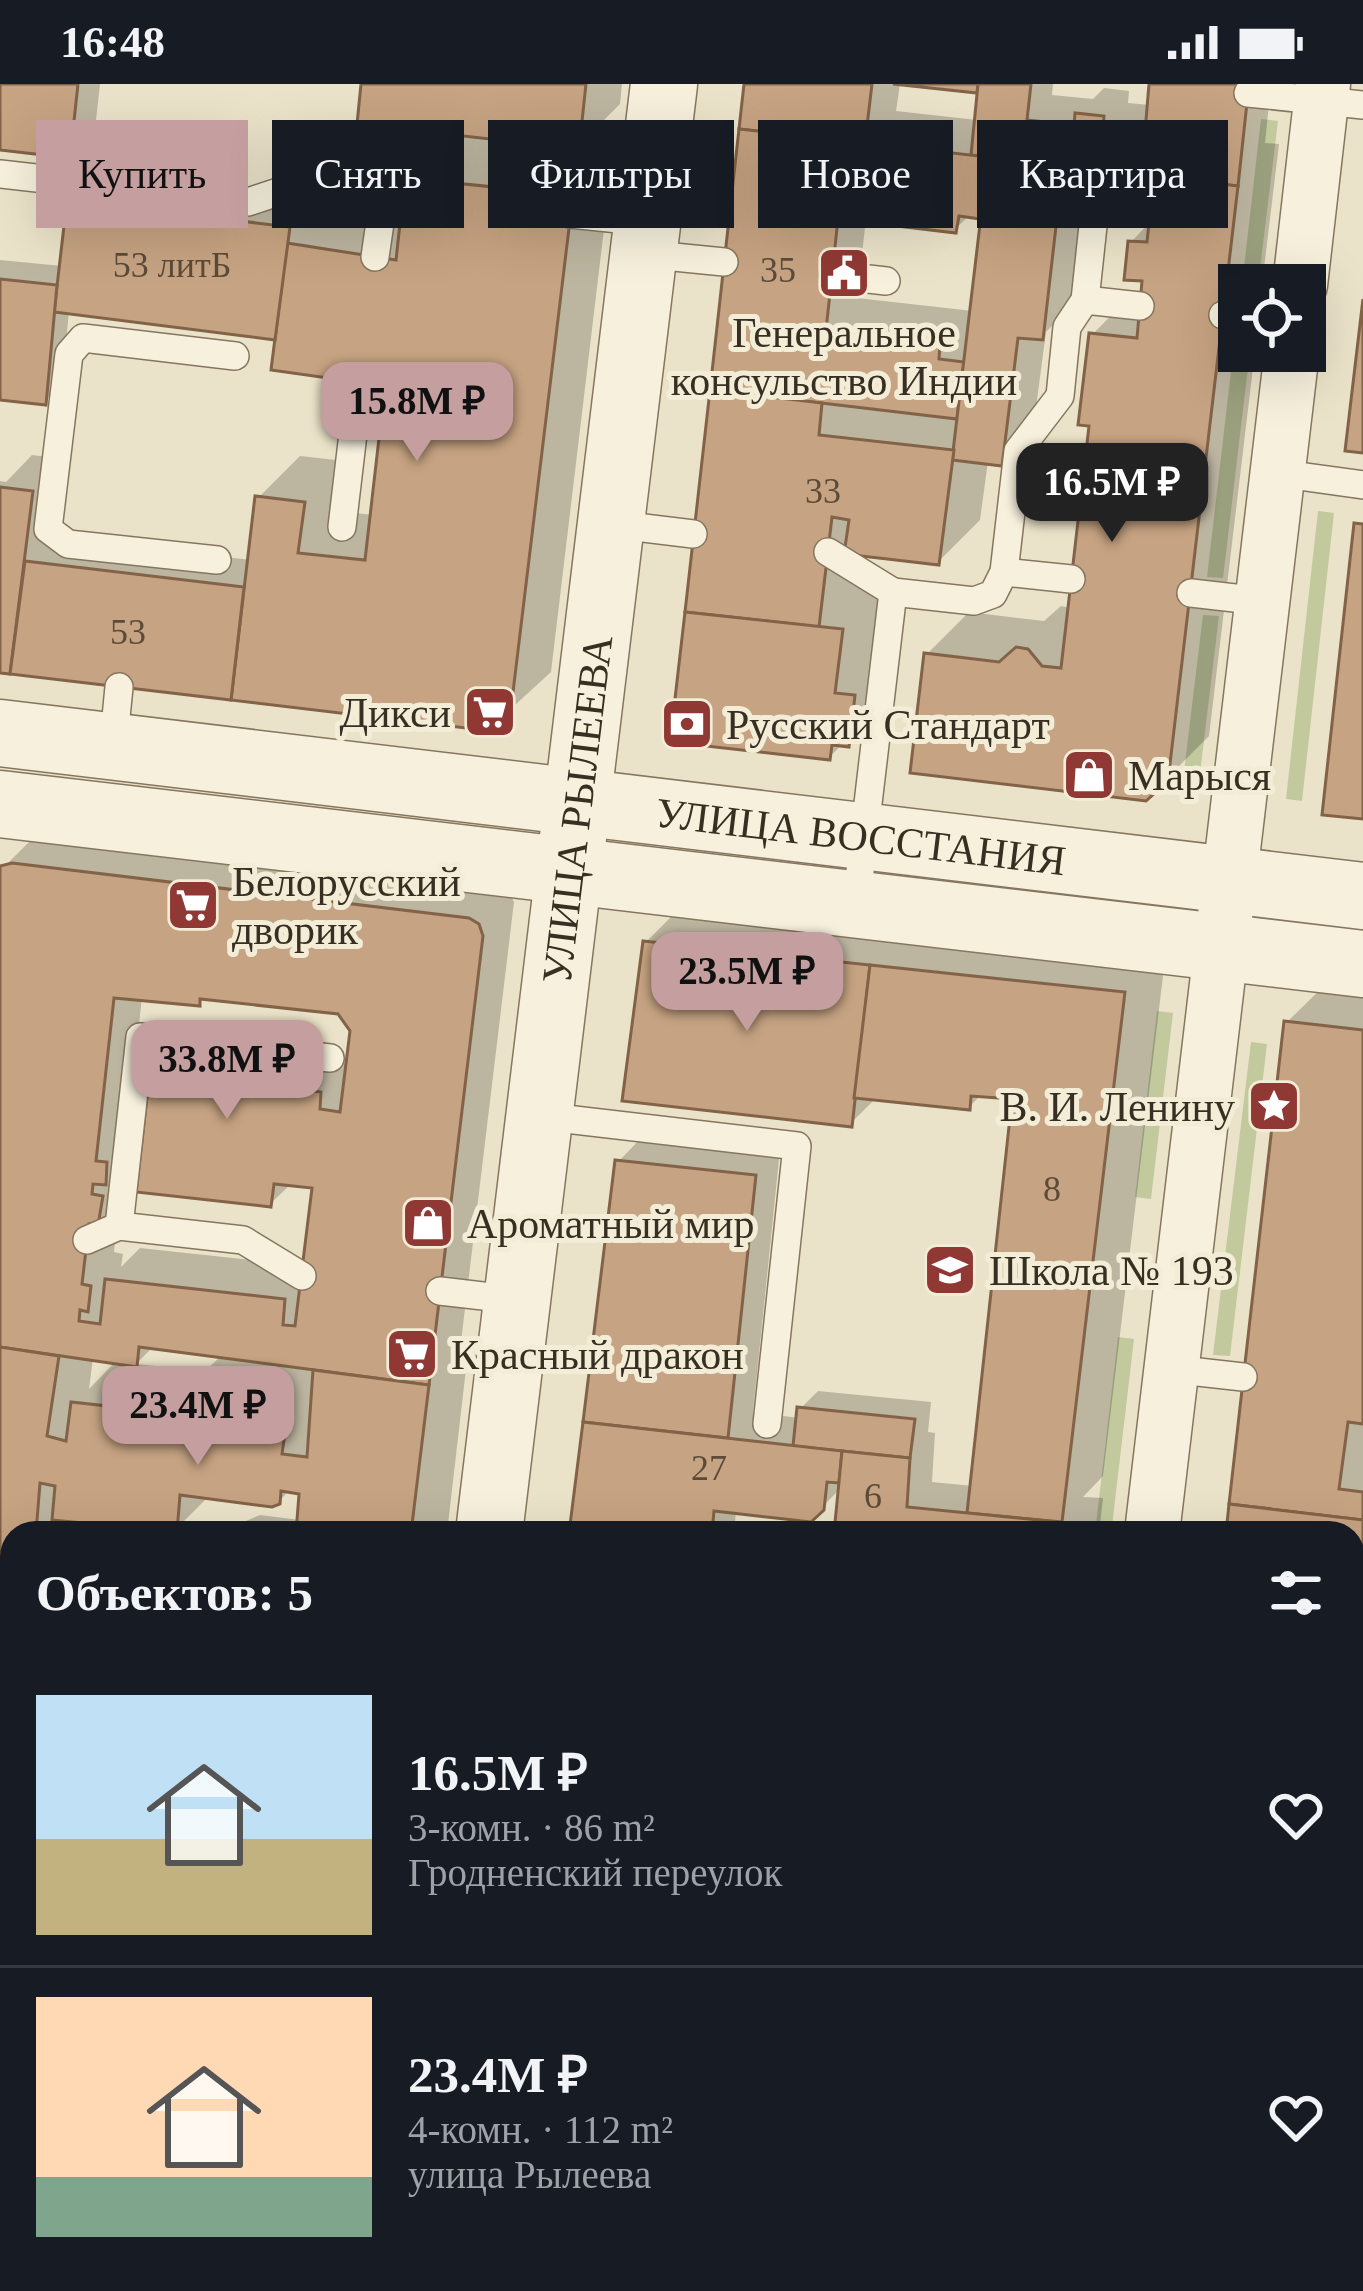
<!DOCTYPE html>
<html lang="ru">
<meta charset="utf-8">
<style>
body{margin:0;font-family:"Times New Roman",serif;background:#20242c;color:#f1f3f6;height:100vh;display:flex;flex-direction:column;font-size:45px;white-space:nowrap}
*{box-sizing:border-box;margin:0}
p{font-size:39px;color:#9ea1a6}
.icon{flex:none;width:66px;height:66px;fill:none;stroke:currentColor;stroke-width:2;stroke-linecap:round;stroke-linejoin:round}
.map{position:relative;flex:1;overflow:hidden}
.sheet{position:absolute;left:0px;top:1437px;width:1365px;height:771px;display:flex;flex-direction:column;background:#171b24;border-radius:36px 36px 0 0;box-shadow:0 12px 48px #0002}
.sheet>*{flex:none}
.guide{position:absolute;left:36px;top:36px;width:1293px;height:108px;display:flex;gap:24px}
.tools{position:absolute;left:1218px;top:180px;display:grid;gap:24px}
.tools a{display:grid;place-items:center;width:108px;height:108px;border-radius:0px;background:#171b24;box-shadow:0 12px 48px #0002;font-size:60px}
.price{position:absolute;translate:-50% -102px;padding:0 27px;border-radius:24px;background:#c59f9f;color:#111;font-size:39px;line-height:78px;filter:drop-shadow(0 3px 6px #0008)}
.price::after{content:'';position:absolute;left:50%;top:72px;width:36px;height:27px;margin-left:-18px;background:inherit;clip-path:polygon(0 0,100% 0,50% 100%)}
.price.on{background:#222;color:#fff}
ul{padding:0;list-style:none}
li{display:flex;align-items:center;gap:36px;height:300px;padding:0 36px}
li+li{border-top:3px solid #363941}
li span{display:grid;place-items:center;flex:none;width:336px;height:240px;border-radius:0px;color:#555}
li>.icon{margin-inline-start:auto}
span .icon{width:144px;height:144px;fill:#fffc;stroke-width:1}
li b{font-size:51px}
h2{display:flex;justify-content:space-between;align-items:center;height:144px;padding:0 36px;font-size:51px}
.tag{padding:0 42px;border-radius:0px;background:#171b24;box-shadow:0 12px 48px #0002;font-size:42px;line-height:108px}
.tag.on{background:#c59f9f;color:#111}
.status{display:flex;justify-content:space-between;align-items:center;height:84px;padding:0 60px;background:#171b24;direction:ltr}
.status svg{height:33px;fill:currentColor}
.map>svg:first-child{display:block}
.green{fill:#c1c99d}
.shadow{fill:#0003;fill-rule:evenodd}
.building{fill:#c6a382;stroke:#836347;stroke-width:3;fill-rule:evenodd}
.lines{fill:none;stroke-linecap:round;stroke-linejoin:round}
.service-casing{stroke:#86765f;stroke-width:30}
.minor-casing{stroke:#86765f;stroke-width:57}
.tertiary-casing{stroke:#86765f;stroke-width:69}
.service{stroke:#f6f0dc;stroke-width:27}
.minor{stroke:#f6f0dc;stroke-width:54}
.tertiary{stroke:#f6f0dc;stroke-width:66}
.labels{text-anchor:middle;stroke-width:10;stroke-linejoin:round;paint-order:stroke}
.number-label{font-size:36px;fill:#5c4b39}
.poi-label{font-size:42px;fill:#382e21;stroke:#f3edd8;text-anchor:start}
.street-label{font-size:42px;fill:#382e21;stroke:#f3edd8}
</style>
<div class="status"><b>16:48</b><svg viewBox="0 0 49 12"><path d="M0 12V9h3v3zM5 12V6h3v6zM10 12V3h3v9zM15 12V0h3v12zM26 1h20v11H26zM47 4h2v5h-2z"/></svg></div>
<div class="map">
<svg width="1363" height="2207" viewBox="0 0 1363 2207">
<rect width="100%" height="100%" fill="#ebe3c9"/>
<g class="green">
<polygon points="1261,35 1278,37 1258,201 1242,201"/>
<polygon points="1235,253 1239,253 1239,267 1250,267 1223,494 1207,493"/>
<polygon points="1318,427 1334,429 1302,717 1286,715"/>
<polygon points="1203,531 1219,532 1198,706 1182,704"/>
<polygon points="1157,927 1173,929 1151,1115 1135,1113"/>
<polygon points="1251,958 1267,960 1230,1272 1213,1271"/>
<polygon points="1118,1253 1134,1255 1112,1442 1096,1440"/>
</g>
<g class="shadow">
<polygon points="0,0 100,0 95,45 69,71 0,63"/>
<polygon points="364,0 622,0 620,20 574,66 613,70 551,588 490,644 0,586 0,397 6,398 32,371 65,375 55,453 251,476 258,414 300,372 345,377 339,427 373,431 388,299 278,253 69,227 62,300 44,318 0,313 0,176 62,182 70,117 96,91 314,118 311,139 332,118 404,129 408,95 455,48"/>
<path d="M748 0H900L896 27 977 36 982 0H1053L1052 11 1093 15 1104 4 1129 7 1128 19 1150 21 1152 0H1271L1265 59 1279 60 1262 201H1239V267H1255L1209 652 1166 695 927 570 969 528 1044 537 1061 522 1071 524 1092 340V251L1134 208 1144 209 1146 195 1131 158 1152 136 1158 89 1091 82 1074 220 1046 248 1033 346 1001 379 988 377 980 436 938 478 864 470 860 501 883 504 890 617 829 673 673 655ZM970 131 984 132 973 227 857 214 866 135 955 145Z"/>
<path d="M32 755 507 805 514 818 461 1258 469 1259 447 1449H154L159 1443 74 1435 73 1449H12V1935L6 1942 0 1989V787ZM142 913 199 919 205 913 340 927 354 946 350 975 186 956 153 988 270 1120 292 1099 315 1101 306 1182 140 1164 121 1183 123 1170 114 1168ZM154 1262 222 1271 205 1287 136 1280ZM93 1274 116 1277 89 1305ZM290 1406 302 1407 300 1436 260 1431 229 1444 184 1437 209 1412 278 1418Z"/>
<polygon points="672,832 1166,867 1103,1392 1083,1413 1103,1414 1099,1449 837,1449 841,1404 810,1435 736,1427 734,1449 572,1449 618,1078 644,1051 780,1066 753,1328 799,1334 800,1325 818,1307 931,1318 928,1348 935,1349 932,1398 973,1402 1015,1013 982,1010 969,1023 876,1014 851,1039 646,858"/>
<polygon points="1330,896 1363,900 1363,1873 1353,1872 1353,1449 1229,1449 1287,938"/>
<polygon points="1353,1948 1363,1949 1363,2207 481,2207 482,2196 1353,2196"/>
<polygon points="0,2055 12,2060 12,2196 348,2196 346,2207 201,2207 194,2202 190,2207 75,2207 0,2197"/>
</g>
<g class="building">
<polygon points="0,0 78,0 70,74 0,66"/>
<polygon points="361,0 586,0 579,65 357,40"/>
<polygon points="744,0 872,0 865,59 739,45"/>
<polygon points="893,0 978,0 977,9"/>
<polygon points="978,0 1031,0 1027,36 1074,41 1075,29 1104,32 1103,44 1145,48 1149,0 1249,0 1238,102 971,71"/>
<polygon points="739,45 988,73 980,135 959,132 956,149 838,135 826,246 940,259 939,275 964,278 957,335 710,306"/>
<polygon points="988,73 1063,81 1043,256 1018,254 1002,382 952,376"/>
<polygon points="1154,92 1238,102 1168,697 1146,717 910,689 924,569 999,578 1016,563 1028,565 1042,582 1061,584 1089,342 1078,341 1089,249 1137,254 1142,197 1124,196 1128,157 1147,158"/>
<polygon points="405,94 573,111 510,633 491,647 231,616 255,412 305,418 298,469 365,476 385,302 271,286 287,159 396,176"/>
<polygon points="67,116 290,143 275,256 54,228"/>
<polygon points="0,195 57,201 46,321 0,316"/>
<polygon points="1363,215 1363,369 1345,367"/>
<polygon points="710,306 822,319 819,351 954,366 939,481 844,470 849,436 832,433 819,543 685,528"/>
<polygon points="0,403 33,407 10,590 0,589"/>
<polygon points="1354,439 1363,440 1363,735 1322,731"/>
<polygon points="25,477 244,503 231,616 10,590"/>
<polygon points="685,528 843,545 835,609 855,611 849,663 832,661 830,676 670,658"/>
<path d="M12 779 469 834 479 840 483 852 429 1301 139 1263 137 1283 0 1263V782ZM114 914 200 922V915L338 930 350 947 340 1028 320 1025 321 1008 150 987 136 1108 271 1123 274 1100 312 1104 295 1242 283 1241 285 1215 105 1195 100 1240 79 1237 80 1226 88 1228 91 1202 82 1200 89 1140 98 1141 103 1112 92 1110 93 1100 106 1101 107 1078 96 1077Z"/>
<polygon points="643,857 870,881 852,1043 622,1017"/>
<polygon points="870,881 1125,908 1062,1438 967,1429 1012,1015 971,1012 970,1026 854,1014"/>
<polygon points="1284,937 1363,946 1363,1340 1348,1338 1339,1405 1363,1408 1363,1436 1229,1420"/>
<polygon points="615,1076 756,1091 728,1354 583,1338"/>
<polygon points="0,1263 59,1272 47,1352 66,1357 71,1318 180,1330 181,1307 289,1320 282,1370 307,1373 313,1286 429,1301 411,1449 296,1449 299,1410 281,1407 280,1420 272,1423 180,1411 177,1448 52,1436 55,1402 40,1399 36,1449 12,1449 12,1660 8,1719 12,1719 12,1752 0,1750"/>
<polygon points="797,1323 915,1335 910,1374 793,1362"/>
<polygon points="583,1338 842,1367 839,1399 827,1398 824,1426 811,1438 714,1427 712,1449 569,1449"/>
<polygon points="842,1367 910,1374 907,1423 1078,1440 1077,1449 834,1449"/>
<polygon points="1229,1420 1363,1436 1363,1641 1353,1640 1353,1449 1226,1449"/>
<polygon points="1353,1640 1363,1641 1363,1687 1353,1686"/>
<polygon points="0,1750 12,1752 12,1804 0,1921"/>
<polygon points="1353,1751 1363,1753 1363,1806 1353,1805"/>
<polygon points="1353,1805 1363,1806 1363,1876 1353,1875"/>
<polygon points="1353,1995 1363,1996 1363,2097 1353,2183"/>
<polygon points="0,2081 12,2082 12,2130 0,2128"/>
<polygon points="0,2128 12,2130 12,2196 320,2196 319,2207 198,2207 178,2202 178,2207 52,2207 0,2200"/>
<polygon points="479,2196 617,2196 616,2207 504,2207 478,2204"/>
<polygon points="656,2196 1089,2196 1084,2200 1068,2198 1067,2207 655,2207"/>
<polygon points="1285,2196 1352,2196 1350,2207 1284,2207"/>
</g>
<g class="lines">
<g class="service-casing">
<g id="service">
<polyline points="1248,9 1363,21"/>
<polyline points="0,90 248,118 299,101 403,113"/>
<polyline points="570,130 648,138"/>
<polyline points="644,170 724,178"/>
<polyline points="375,173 384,111"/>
<polyline points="833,191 886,197"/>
<polyline points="1085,216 1140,222"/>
<polyline points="1223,231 1239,233"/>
<polyline points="1277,389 1363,401"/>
<polyline points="611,440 693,450"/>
<polyline points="342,443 359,299"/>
<polyline points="828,468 893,508"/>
<polyline points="217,476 68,460 48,445 69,270 83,254 235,272"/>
<polyline points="1004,488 1071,495"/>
<polyline points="1191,509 1261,517"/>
<polyline points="113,664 119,603"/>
<polyline points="856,821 893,508 974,517 993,510 1004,488 1018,367 1060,312 1067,243 1085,216 1097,105"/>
<polyline points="540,1032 797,1062 767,1340"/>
<polyline points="119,1142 140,953 330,974"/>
<polyline points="87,1156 119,1142 243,1156 302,1192"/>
<polyline points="440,1207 517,1216"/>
<polyline points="1171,1285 1243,1293"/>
<polyline points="1354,1725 1363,1726"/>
<polyline points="1353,1892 1363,1893"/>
<polyline points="1353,1973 1363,1974"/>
<polyline points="1216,2207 1217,2196"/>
</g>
</g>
<g class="minor-casing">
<g id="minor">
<polyline points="1300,201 1323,0"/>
<polyline points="1152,1449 1292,267"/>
</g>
</g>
<g class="tertiary-casing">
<g id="tertiary">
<path id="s1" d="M0 649 1363 812"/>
<polyline points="0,720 1363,880"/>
<path id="s2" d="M489 1449 664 0"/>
<polyline points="397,2207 398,2196"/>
</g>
</g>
<use href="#service" class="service"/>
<use href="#minor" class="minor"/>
<use href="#tertiary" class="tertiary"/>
</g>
<defs>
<g id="civic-square" transform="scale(2.7)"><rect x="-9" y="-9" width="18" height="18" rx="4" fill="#903934" stroke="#f3edd8"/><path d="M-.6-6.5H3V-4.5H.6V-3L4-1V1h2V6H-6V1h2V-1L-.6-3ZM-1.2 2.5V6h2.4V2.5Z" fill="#fff"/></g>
<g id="supermarket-square" transform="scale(2.7)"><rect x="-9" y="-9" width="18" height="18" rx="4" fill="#903934" stroke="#f3edd8"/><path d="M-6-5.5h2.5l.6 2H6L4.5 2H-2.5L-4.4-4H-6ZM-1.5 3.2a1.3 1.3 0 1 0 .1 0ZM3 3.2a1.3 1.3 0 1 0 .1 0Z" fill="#fff"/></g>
<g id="bank-square" transform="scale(2.7)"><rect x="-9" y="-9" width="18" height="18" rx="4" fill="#903934" stroke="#f3edd8"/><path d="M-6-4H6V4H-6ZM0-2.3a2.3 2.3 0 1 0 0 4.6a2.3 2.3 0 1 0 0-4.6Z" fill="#fff"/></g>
<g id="shop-square" transform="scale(2.7)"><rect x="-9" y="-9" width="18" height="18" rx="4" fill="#903934" stroke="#f3edd8"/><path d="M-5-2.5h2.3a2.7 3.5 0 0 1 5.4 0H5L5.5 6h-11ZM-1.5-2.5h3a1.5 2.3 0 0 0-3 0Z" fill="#fff"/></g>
<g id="sight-square" transform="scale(2.7)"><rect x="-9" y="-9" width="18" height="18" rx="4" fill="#903934" stroke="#f3edd8"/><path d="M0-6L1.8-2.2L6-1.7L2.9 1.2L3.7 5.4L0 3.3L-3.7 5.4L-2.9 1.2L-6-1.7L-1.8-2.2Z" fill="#fff"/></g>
<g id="school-square" transform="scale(2.7)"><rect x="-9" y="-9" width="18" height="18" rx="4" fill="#903934" stroke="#f3edd8"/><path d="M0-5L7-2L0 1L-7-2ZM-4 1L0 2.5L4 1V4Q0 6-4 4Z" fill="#fff"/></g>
</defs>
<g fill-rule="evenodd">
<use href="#civic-square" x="844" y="189"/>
<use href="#supermarket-square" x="490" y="628"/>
<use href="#bank-square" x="687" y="640"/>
<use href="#shop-square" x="1089" y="691"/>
<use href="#supermarket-square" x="193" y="821"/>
<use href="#sight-square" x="1274" y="1022"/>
<use href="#shop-square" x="428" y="1139"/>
<use href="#school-square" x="950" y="1186"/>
<use href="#supermarket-square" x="412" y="1270"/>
</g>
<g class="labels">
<g class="number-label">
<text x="172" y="193">53 литБ</text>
<text x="778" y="198">35</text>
<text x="823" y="419">33</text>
<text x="128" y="560">53</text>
<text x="1052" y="1117">8</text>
<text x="709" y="1396">27</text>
<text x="873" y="1424">6</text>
</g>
<g class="poi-label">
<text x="844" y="263" text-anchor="middle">Генеральное<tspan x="844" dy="48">консульство Индии</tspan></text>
<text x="451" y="643" text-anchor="end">Дикси</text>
<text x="726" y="655">Русский Стандарт</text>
<text x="1128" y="706">Марыся</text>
<text x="232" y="812">Белорусский<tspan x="232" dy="48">дворик</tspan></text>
<text x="1235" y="1037" text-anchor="end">В. И. Ленину</text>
<text x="467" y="1154">Ароматный мир</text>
<text x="989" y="1201">Школа № 193</text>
<text x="451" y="1285">Красный дракон</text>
</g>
<g class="street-label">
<text dy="15" stroke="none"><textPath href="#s2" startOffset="729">УЛИЦА РЫЛЕЕВА</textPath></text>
<text dy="15" stroke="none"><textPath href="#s1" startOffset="867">УЛИЦА ВОССТАНИЯ</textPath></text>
</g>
</g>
</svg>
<div class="tools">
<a><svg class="icon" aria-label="locate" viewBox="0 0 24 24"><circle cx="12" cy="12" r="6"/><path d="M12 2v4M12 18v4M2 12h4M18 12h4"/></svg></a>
</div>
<b class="price" style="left:417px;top:380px">15.8M ₽</b>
<b class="price on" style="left:1112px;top:461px">16.5M ₽</b>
<b class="price" style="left:747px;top:950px">23.5M ₽</b>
<b class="price" style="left:227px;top:1038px">33.8M ₽</b>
<b class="price" style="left:198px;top:1384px">23.4M ₽</b>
<div class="guide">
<a class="tag on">Купить</a>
<a class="tag">Снять</a>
<a class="tag">Фильтры</a>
<a class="tag">Новое</a>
<a class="tag">Квартира</a>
</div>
<section class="sheet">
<h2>Объектов: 5<svg class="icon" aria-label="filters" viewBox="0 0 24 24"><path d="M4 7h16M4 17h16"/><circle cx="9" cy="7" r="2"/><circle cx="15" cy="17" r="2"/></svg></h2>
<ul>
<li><span style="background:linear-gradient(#bfe0f5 60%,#c2b280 0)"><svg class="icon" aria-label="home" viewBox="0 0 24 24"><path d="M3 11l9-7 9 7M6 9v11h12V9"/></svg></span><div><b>16.5M ₽</b><p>3-комн. · 86 m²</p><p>Гродненский переулок</p></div><svg class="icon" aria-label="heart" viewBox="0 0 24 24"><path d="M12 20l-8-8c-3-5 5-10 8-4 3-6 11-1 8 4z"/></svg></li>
<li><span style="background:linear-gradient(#ffd9b3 75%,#7fa58c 0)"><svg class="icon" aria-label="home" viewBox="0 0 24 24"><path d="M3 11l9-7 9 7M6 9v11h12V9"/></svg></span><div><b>23.4M ₽</b><p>4-комн. · 112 m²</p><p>улица Рылеева</p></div><svg class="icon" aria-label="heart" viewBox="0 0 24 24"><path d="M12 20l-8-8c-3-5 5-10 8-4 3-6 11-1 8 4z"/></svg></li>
</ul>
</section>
</div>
